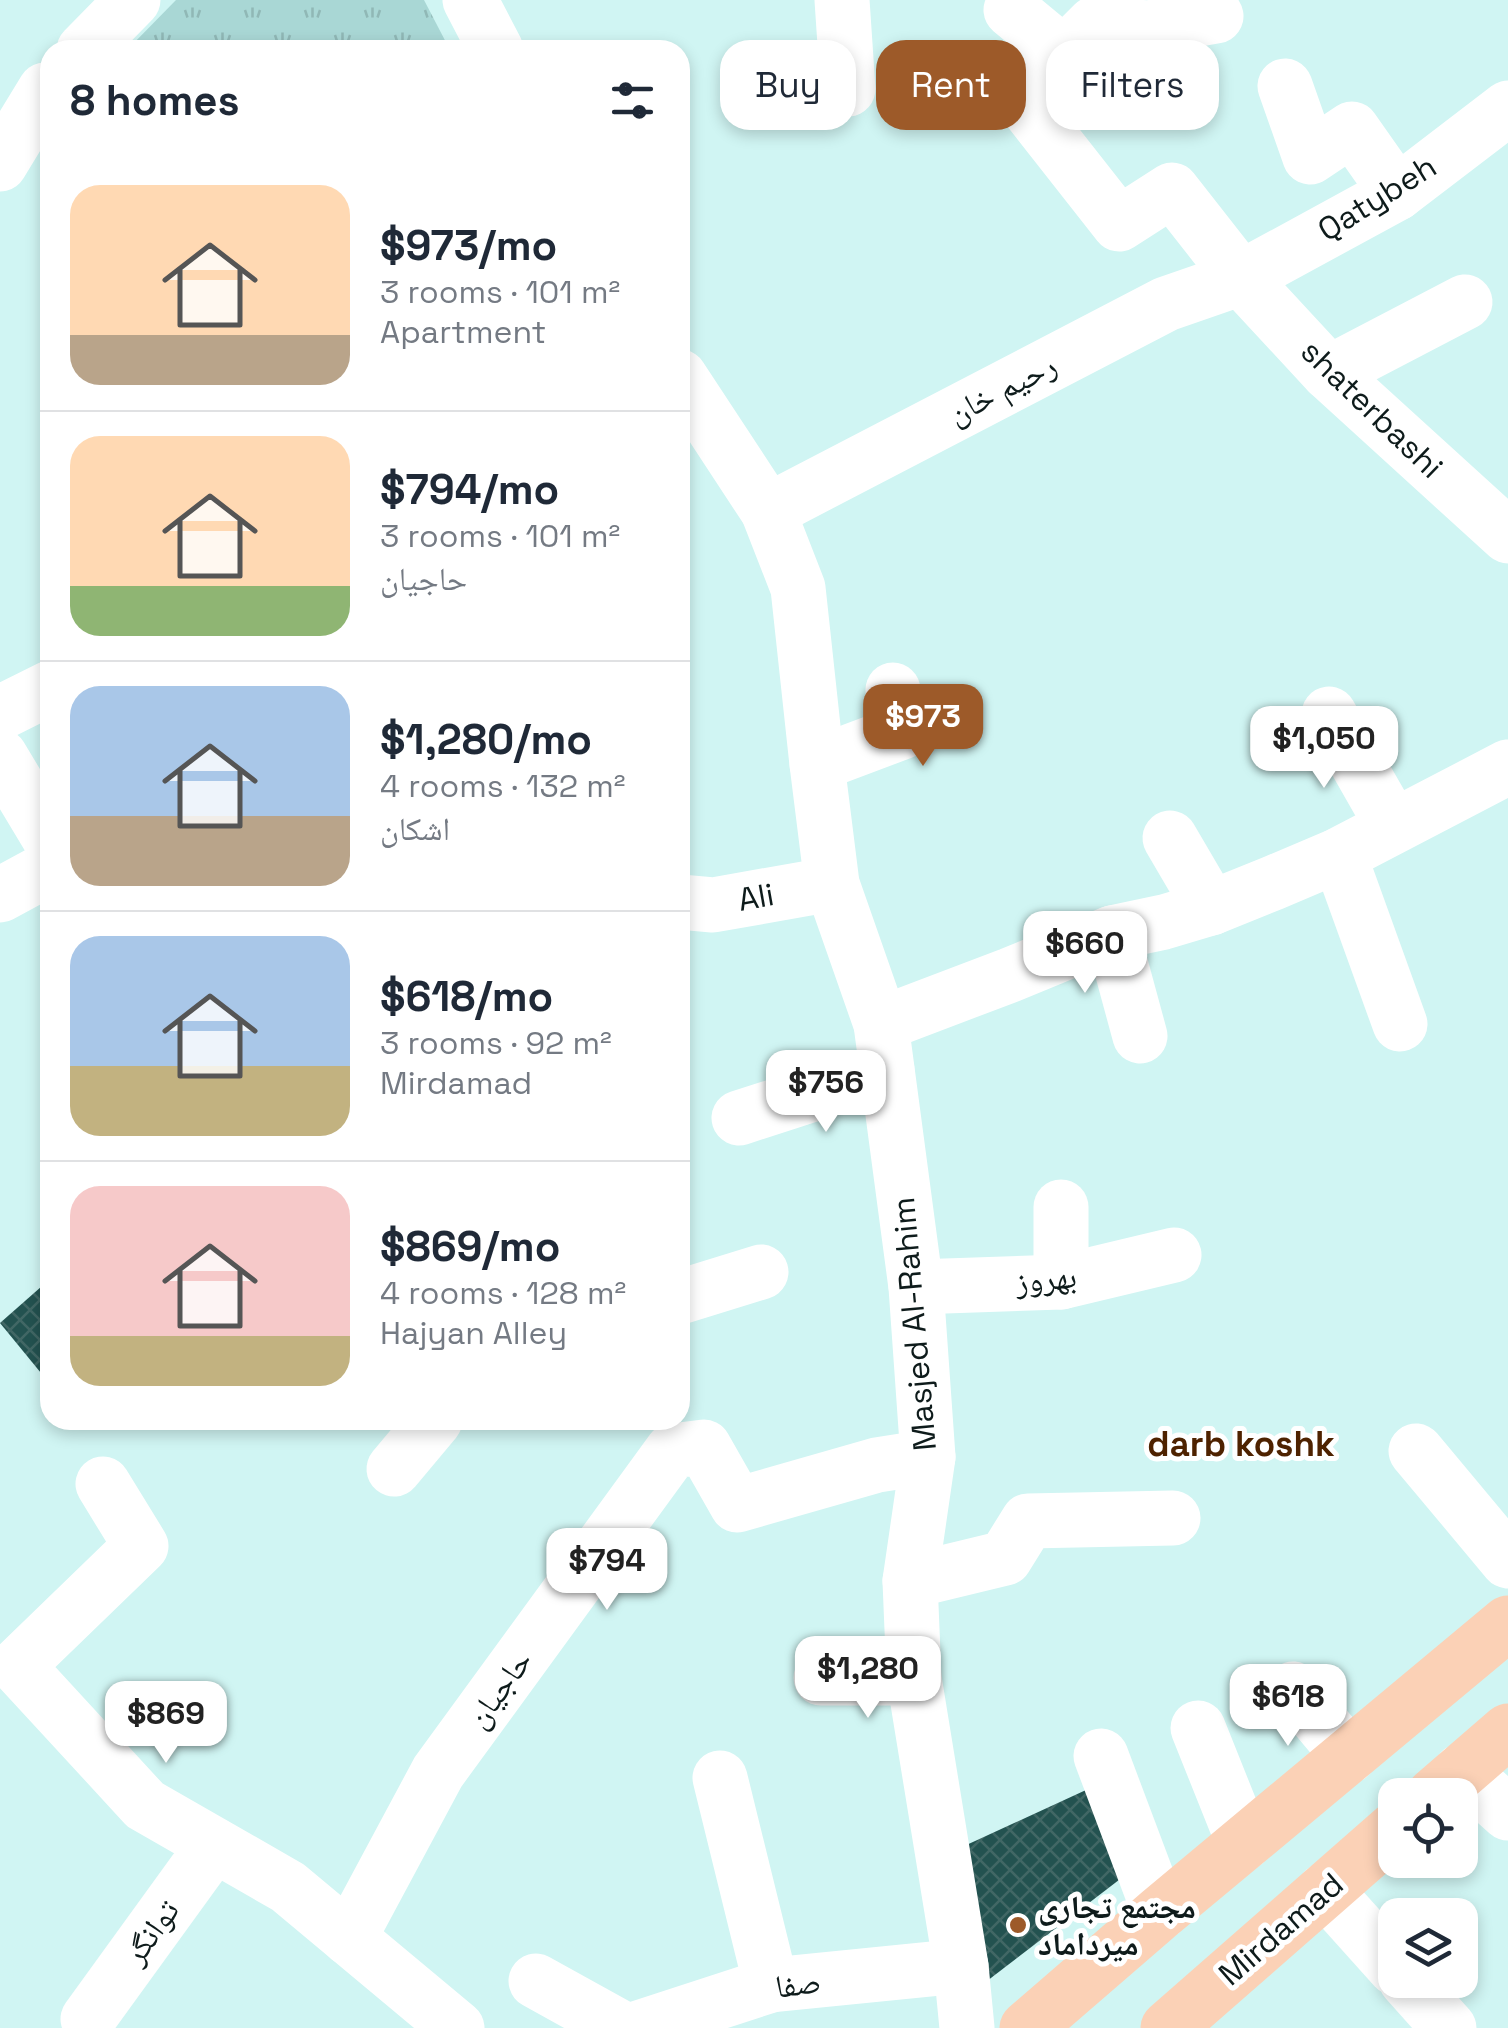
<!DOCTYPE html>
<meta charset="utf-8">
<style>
body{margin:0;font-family:"Space Grotesk","Noto Naskh Arabic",sans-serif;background:#f2f2f3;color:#1f2937;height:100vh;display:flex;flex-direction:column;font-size:38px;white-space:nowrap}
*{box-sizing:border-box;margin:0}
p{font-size:32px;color:#747a83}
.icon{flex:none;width:55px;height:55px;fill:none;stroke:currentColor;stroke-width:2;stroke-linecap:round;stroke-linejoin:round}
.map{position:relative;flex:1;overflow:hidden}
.drawer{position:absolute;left:40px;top:40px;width:650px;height:1390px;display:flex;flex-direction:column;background:#fff;border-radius:30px;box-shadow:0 5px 15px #0003}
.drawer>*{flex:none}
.banner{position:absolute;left:720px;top:40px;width:638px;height:90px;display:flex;gap:20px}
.controls{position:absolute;left:1378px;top:1778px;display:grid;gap:20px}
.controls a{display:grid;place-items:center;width:100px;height:100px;border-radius:20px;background:#fff;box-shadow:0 5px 15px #0003;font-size:50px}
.price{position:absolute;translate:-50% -85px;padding:0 22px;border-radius:20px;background:#fff;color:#222;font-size:32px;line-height:65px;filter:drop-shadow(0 2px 5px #0008)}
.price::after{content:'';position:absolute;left:50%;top:60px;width:30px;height:22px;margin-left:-15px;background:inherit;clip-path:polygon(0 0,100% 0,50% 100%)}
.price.selected{background:#9d5a29;color:#fff}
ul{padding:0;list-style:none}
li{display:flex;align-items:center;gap:30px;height:250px;padding:0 30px}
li+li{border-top:2px solid #e0e1e3}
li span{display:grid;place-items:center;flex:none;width:280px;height:200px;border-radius:30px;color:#555}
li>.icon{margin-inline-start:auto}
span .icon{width:120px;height:120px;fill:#fffc;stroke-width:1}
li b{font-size:42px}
h2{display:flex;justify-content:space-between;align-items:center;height:120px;padding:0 30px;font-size:42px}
.pill{padding:0 35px;border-radius:30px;background:#fff;box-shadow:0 5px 15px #0003;font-size:35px;line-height:90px}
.pill.selected{background:#9d5a29;color:#fff}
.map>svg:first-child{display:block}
.park{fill:url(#park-tufts)}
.building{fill:url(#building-cross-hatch)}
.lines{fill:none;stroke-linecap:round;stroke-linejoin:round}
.minor{stroke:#fff;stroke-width:55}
.major{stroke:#fbd1b6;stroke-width:55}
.poi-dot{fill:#9d5a29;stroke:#fff;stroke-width:4}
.labels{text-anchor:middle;stroke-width:10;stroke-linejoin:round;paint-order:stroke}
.street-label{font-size:32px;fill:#0e1b1b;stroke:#fff}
.poi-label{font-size:32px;font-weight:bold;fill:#0e1b1b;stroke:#fff;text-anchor:start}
.neighbourhood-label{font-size:35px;font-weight:bold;fill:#4e2200;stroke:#fff}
</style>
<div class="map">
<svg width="1508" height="2028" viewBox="0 0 1508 2028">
<defs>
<pattern id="park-tufts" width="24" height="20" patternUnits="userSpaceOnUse" patternTransform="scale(2.5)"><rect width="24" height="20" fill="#a9d7d5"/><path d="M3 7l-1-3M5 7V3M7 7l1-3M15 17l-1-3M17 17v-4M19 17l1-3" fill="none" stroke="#90b8b6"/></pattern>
<pattern id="building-cross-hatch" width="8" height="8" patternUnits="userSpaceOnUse" patternTransform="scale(2.5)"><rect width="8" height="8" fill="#235250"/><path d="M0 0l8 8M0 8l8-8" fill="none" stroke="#416765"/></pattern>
</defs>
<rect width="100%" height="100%" fill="#d0f5f3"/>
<polygon class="park" points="176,0 424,0 450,50 127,50"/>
<g class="building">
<polygon points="50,1279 50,1384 0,1323"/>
<polygon points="1099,1784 1132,1870 987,1981 962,1847"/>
</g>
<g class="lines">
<g class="minor">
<polyline points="470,0 496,50"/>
<polyline points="842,0 848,89"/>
<polyline points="1011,10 1064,54"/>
<polyline points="1216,16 1149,28 1094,24 1020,98 1119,224 1172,190 1241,278 1329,373 1508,536"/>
<polyline points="84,50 133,0"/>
<polyline points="1285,86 1310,157 1352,129 1397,193"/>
<polyline points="0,164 45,90"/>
<polyline points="1329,373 1465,302"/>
<polyline points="680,377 768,511 798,588 817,764 832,884 881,1024 916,1287 928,1457 910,1581 914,1678 961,1966 967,2028"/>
<polyline points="768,511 1166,304 1241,278 1397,193 1508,108"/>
<polyline points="0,713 50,688"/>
<polyline points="1329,714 1393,826"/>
<polyline points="0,756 50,839"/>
<polyline points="817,764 902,732 893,690"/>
<polyline points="1170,838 1211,908"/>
<polyline points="1339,855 1400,1024"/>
<polyline points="0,895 50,868"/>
<polyline points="680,902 713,905 832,884"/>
<polyline points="1112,933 1140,1036"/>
<polyline points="881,1024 1010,975 1112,933 1164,922 1211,908 1273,883 1339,855 1508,767"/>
<polyline points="739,1118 887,1070"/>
<polyline points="1061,1207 1061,1282"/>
<polyline points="916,1287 1061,1282 1174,1255"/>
<polyline points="680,1297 761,1272"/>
<polyline points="1416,1451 1508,1561"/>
<polyline points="394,1469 435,1420"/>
<polyline points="103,1484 141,1546 17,1666 145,1805 288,1887 457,2028"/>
<polyline points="910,1581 1005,1558 1028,1521 1173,1518"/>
<polyline points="821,1678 914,1678"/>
<polyline points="1293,1689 1349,1756"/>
<polyline points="1198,1728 1244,1843"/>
<polyline points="1101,1756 1160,1913"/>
<polyline points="1461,1771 1508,1813"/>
<polyline points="720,1778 771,1985"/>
<polyline points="1325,1890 1395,1968"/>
<polyline points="349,1938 438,1772 672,1451 704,1447 737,1505 877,1465 928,1457"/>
<polyline points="1406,1980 1449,2028"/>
<polyline points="536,1981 621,2028"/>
<polyline points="88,2019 214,1845"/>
<polyline points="639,2028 771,1985 961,1966"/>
</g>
<g class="major">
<polyline points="1434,1795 1508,1731"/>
<polyline points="1027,2028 1160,1913 1508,1623"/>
<polyline points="1168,2028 1395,1829"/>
</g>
</g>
<circle class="poi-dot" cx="1018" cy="1925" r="10"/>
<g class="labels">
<g class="street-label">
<text transform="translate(1377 198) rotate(-32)" y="11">Qatybeh</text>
<text transform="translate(1002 389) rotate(-27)" y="11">رحیم خان</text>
<text transform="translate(1372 409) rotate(44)" y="11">shaterbashi</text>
<text transform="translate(756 897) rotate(-10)" y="11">Ali</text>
<text transform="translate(1046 1279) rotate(-6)" y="11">بهروز</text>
<text transform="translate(914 1324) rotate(-95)" y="11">Masjed Al-Rahim</text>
<text transform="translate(499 1689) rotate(-54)" y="11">حاجیان</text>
<text transform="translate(1281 1929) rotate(-41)" y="11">Mirdamad</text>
<text transform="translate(151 1932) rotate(-54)" y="11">توانگر</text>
<text transform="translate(798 1984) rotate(-8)" y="11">صفا</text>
</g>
<g class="poi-label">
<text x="1038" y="1918">مجتمع تجاری<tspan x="1038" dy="37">میرداماد</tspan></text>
</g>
<g class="neighbourhood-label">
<text x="1241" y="1456">darb koshk</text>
</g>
</g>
</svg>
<div class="controls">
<a><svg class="icon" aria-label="locate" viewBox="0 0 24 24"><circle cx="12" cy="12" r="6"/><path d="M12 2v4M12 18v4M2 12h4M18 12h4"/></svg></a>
<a><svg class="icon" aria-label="layers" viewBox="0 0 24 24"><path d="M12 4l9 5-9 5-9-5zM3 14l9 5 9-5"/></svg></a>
</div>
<b class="price selected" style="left:923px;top:769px">$973</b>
<b class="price" style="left:1324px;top:791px">$1,050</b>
<b class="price" style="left:1085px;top:996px">$660</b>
<b class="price" style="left:826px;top:1135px">$756</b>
<b class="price" style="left:607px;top:1613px">$794</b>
<b class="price" style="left:868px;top:1721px">$1,280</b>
<b class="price" style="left:1288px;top:1749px">$618</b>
<b class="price" style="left:166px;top:1766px">$869</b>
<div class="banner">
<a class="pill">Buy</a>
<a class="pill selected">Rent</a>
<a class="pill">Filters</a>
</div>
<section class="drawer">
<h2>8 homes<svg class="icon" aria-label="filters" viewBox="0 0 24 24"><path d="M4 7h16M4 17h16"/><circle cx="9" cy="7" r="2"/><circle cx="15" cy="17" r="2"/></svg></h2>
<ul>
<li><span style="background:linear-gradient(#ffd9b3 75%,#b9a48a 0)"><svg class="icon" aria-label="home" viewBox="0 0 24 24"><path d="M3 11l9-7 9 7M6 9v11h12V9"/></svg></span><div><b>$973/mo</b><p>3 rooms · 101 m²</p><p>Apartment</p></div></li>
<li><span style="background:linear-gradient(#ffd9b3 75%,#8fb573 0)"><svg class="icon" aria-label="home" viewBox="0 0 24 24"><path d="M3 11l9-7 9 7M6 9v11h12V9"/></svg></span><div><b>$794/mo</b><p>3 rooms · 101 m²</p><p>حاجیان</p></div></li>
<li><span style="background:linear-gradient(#a9c7e8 65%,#b9a48a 0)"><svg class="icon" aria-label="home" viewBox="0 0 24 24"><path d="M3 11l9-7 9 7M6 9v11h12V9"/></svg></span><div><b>$1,280/mo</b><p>4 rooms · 132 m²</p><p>اشکان</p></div></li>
<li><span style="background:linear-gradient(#a9c7e8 65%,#c2b280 0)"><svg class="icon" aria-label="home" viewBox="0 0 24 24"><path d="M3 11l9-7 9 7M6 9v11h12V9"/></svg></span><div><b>$618/mo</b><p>3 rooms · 92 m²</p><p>Mirdamad</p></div></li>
<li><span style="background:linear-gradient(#f6c9c9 75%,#c2b280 0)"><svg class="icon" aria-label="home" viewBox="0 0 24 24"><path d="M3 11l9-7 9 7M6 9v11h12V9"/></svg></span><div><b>$869/mo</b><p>4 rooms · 128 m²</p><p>Hajyan Alley</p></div></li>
</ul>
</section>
</div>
